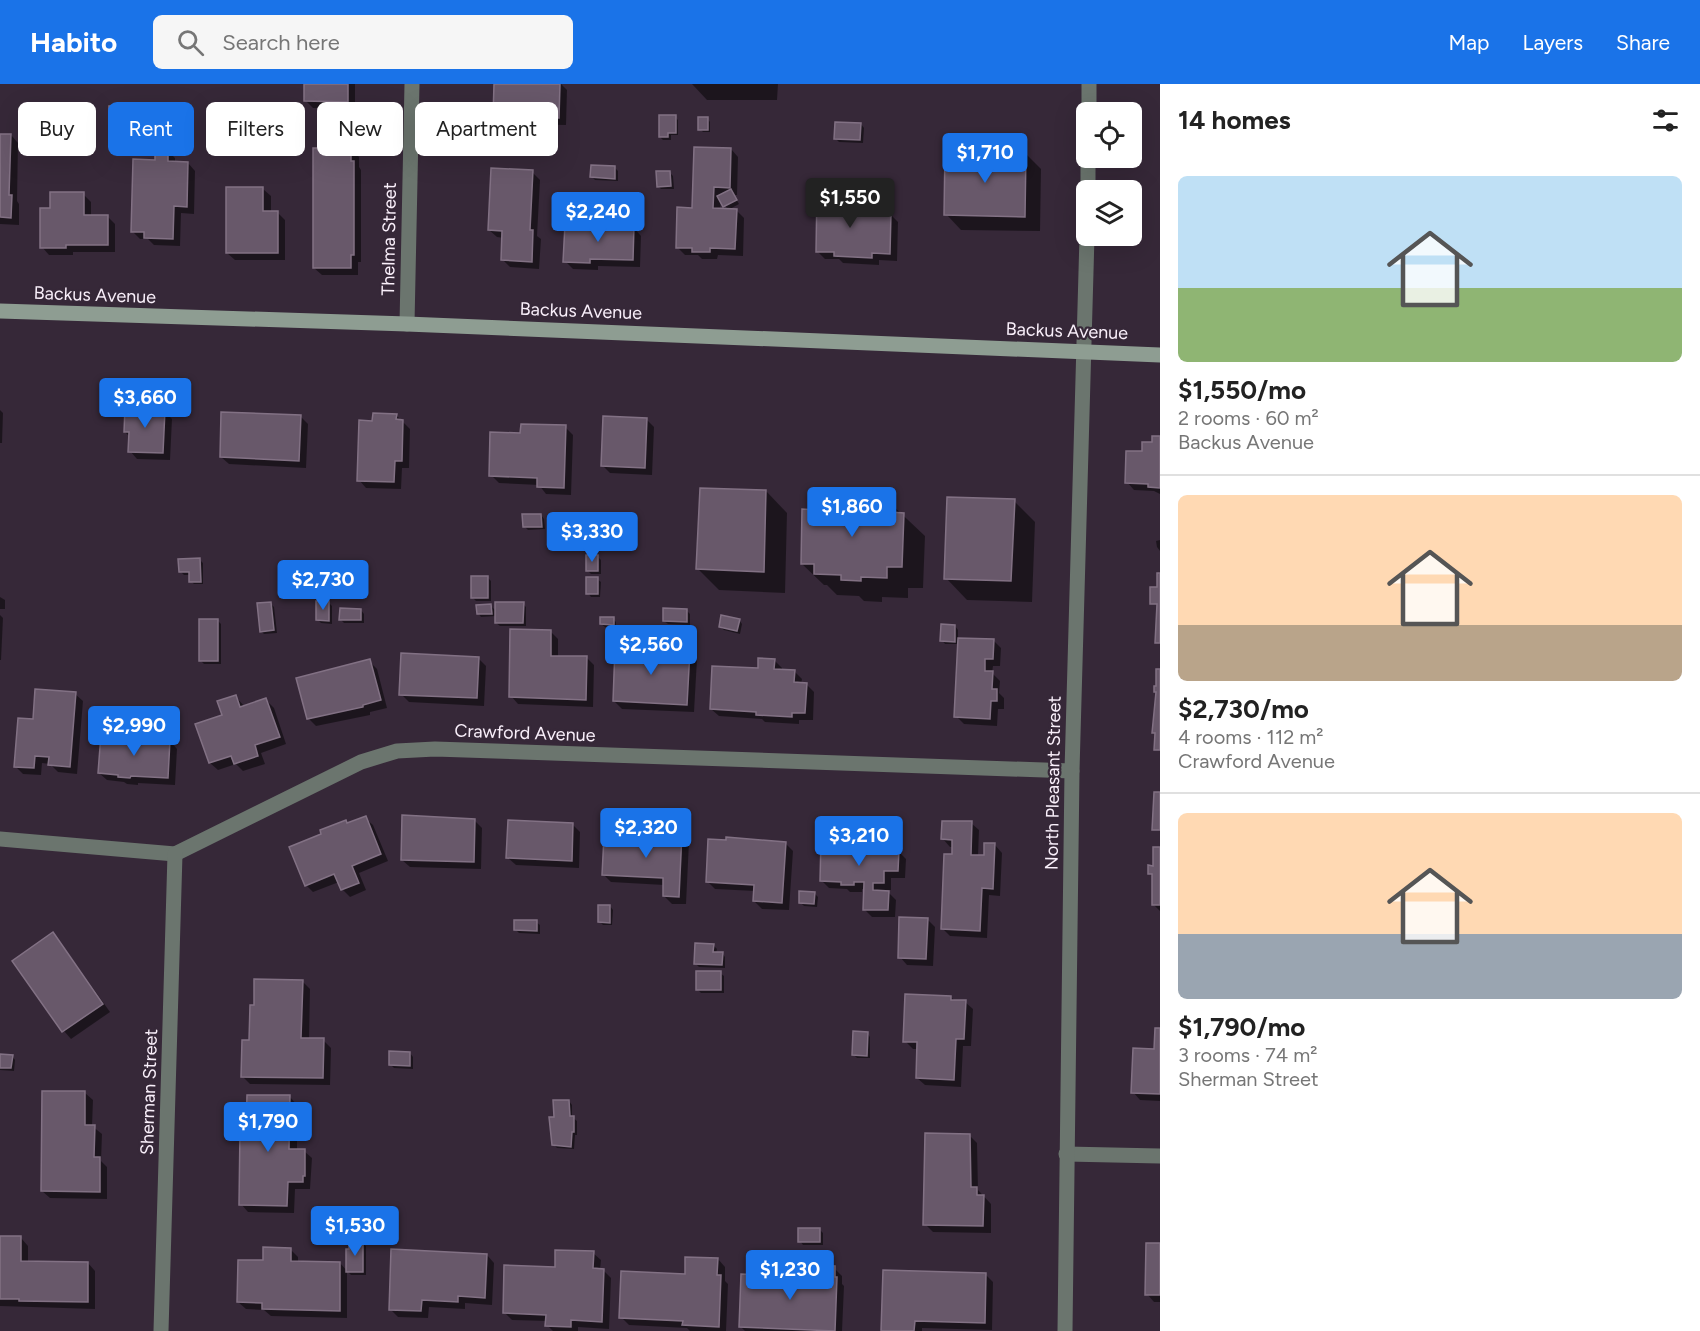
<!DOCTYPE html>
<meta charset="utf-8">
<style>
body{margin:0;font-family:Figtree,sans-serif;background:#f6f6f6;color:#222;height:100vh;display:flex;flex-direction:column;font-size:22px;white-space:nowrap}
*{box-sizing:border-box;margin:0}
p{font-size:20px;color:#767676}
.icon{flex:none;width:33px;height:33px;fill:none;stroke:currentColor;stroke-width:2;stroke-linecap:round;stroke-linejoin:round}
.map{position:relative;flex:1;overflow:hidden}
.panel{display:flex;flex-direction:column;background:#fff;width:540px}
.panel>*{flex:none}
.top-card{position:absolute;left:18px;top:18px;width:570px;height:54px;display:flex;gap:12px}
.buttons{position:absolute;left:1076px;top:18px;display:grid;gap:12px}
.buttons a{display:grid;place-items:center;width:66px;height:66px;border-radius:9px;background:#fff;box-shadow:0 6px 24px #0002;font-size:30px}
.price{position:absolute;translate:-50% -51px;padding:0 14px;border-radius:6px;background:#1a73e8;color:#fff;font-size:20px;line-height:39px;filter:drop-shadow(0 2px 3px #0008)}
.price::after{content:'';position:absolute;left:50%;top:36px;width:18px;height:14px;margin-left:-9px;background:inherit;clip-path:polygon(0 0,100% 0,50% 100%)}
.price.selected{background:#222;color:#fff}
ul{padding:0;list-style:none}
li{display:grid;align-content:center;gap:12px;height:318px;padding:0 18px}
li+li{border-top:2px solid #e0e0e0}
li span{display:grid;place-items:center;height:186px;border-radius:9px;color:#555}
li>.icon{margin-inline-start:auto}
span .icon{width:108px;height:108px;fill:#fffc;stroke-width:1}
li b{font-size:26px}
h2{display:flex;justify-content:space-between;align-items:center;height:72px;padding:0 18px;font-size:26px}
.pill{padding:0 21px;border-radius:9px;background:#fff;box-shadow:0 6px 24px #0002;font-size:21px;line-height:54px}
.pill.selected{background:#1a73e8;color:#fff}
header{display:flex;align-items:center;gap:36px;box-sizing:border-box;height:84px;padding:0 30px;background:#1a73e8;color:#fff}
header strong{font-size:28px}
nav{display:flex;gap:33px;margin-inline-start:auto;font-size:21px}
.search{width:420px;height:54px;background:#f6f6f6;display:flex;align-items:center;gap:15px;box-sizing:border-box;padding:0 21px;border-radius:9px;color:#767676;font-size:22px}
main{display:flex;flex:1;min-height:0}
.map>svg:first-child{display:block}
.shadow{fill:#0007}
.building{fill:#68586a;stroke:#827184;stroke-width:1.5}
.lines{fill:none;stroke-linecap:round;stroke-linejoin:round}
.street{stroke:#6b756e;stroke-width:15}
.secondary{stroke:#8e9d92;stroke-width:15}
.labels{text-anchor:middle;stroke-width:4.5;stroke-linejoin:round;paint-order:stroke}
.street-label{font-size:18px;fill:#f9effa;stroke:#362838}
</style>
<header>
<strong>Habito</strong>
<div class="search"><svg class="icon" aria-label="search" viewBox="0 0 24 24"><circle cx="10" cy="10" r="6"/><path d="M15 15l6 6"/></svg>Search here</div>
<nav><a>Map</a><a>Layers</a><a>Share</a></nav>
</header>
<main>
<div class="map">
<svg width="1160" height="1247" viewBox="0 0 1160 1247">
<rect width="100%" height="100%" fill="#362838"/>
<g class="shadow">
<polygon points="305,0 355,0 355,25 313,24 305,16"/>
<polygon points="495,0 561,0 567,6 566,41 502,40 495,33"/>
<polygon points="692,0 778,0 777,16 707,16"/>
<polygon points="121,23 125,26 125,34 114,34 110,30"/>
<polygon points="675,33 678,36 678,51 671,51 671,56 663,56 660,53"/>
<polygon points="707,34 710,38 710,48 703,48 700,45"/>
<polygon points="861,40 864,44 863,59 839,58 835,54"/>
<polygon points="0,51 11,51 18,59 17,117 19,120 19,141 0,140"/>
<polygon points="351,65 359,73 359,83 361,86 361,178 358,178 358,191 322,191 314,184"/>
<polygon points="731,65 738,73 737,111 734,111 739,120 728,126 721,115 720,126 736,126 744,134 743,172 718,171 717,175 702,175 698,171 685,171 677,163 693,125"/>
<polygon points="168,67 175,74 175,78 188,79 195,87 194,130 181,129 180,162 154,161 148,155 140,155 132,147 156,77"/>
<polygon points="1026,70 1041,85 1040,147 961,146 946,130"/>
<polygon points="614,83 618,87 618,97 595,96 592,93"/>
<polygon points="532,88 540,96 537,152 541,155 539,185 510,183 503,176 504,154 497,153 489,146"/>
<polygon points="670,89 673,92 674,105 661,105 658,102"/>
<polygon points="263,105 271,112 271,129 278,129 285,136 285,176 235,176 227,169"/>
<polygon points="838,107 846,115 846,129 890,130 898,138 897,177 879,176 879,181 843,179 839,175 825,175 817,167"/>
<polygon points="83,110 91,118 91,132 107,132 115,140 115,168 73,168 73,171 49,171 42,163 51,126"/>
<polygon points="634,144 641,152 640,183 598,182 598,186 573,185 565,177"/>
<polygon points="141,321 147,327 164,327 172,335 170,376 137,375 130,367 130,353 125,348"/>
<polygon points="0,326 3,329 2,359 0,359"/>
<polygon points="396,331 410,345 409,384 402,384 401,405 366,404 359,396 374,338"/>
<polygon points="300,332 308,340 306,384 229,380 221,373"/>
<polygon points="646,335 654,343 652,391 610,389 603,382"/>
<polygon points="565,343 573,351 571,411 546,410 539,401 499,399 491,391 522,350"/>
<polygon points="1160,354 1160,410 1154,407 1134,406 1127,398 1143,369"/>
<polygon points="766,407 787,429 785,509 719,506 698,485"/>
<polygon points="864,413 869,419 890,419 925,452 923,504 908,504 908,514 882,513 882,518 864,517 859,512 837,511 827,501 824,501 802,480 818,427"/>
<polygon points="1014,417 1035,438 1032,518 967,516 946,494"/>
<polygon points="541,431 544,435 545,445 528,446 524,442"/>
<polygon points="1160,456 1160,467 1157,463 1156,457"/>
<polygon points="597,472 601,476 601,490 591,490 588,487"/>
<polygon points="200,476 203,479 203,500 194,500 191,497 191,491 184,491 180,487"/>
<polygon points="487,493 491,497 491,517 476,517 472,513"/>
<polygon points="597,495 601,498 600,513 591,513 588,509"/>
<polygon points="0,513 5,516 5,525 0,525"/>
<polygon points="270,519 274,523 277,549 264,550 261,547"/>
<polygon points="329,519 332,522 332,540 321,539 318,536"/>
<polygon points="523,520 526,523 526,542 500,542 496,539 496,532 481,533 478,529 491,522 497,528"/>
<polygon points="361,526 364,530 364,539 344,539 341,536"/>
<polygon points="687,527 690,530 690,541 668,540 664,537"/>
<polygon points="0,531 3,534 1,576 0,576"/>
<polygon points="613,535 616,538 616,544 605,543 601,540"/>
<polygon points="739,536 742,540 740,550 724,546 720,543"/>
<polygon points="218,537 221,540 221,580 204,580 200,576"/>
<polygon points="955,542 958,546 958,555 994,557 1001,564 1000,582 993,582 992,589 1000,597 999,609 1004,614 1004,625 998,625 997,642 964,640 956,632 959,560 945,560 942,556"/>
<polygon points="550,547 558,555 558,573 587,574 594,581 593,623 518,620 511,612"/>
<polygon points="689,567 697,575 694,628 622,625 614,617"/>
<polygon points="478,574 486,582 484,622 409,618 401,610"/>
<polygon points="774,576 782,584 782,586 794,587 802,595 801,600 806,600 814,608 813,636 799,636 799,640 765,638 762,635 719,632 711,625"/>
<polygon points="369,577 377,585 387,624 370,628 370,631 316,642 308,634"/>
<polygon points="75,610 83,617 77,690 58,688 50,680 42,679 41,691 23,690 15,682 34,636"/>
<polygon points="236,613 245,623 266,616 274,624 286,660 261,669 265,680 243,687 236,680 218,686 210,679 224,632"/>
<polygon points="170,657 177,665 175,701 138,699 138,701 127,700 124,698 107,696 99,689"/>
<polygon points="365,734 373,741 388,777 359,789 366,806 350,813 342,805 339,798 313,808 306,801 348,741"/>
<polygon points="474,736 482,744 481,785 410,783 402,776"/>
<polygon points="971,739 979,746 978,772 985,773 995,761 1002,769 1000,812 989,811 987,854 950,852 942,844 954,772 954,763 950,763 943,755"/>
<polygon points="573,741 580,748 579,784 516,781 508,774"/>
<polygon points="681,751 689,758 686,820 672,820 664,812 664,801 611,798 604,791 650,755"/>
<polygon points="867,755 875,762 898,767 906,775 905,794 891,794 891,806 886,806 896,816 895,833 872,833 864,825 865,805 862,805 862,808 850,808 847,805 829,804 821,796 849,759"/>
<polygon points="785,759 793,767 789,826 762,825 754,817 755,807 715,805 707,797"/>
<polygon points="1160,765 1160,827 1153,820 1153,793 1150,789 1154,783"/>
<polygon points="814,809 818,813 817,823 804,822 800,818"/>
<polygon points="610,822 613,826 612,841 603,841 599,837"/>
<polygon points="927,835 935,843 933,882 907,881 900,873"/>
<polygon points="536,838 540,841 540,850 519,849 515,845"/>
<polygon points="53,850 60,858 110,928 71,955 64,947 14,878"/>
<polygon points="713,861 717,865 716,869 722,869 725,873 725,884 699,883 696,880"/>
<polygon points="720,889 724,892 724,909 701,909 697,905"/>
<polygon points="302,897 310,905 309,956 323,956 331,964 330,1001 250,1000 242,992 250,957"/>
<polygon points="951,913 955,917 965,918 973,925 971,962 963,962 961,1003 925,1001 917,994 919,965 913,965 905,957"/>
<polygon points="1160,946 1160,1017 1140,1016 1133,1008 1156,966"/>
<polygon points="867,949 870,953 870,974 857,974 854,971"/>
<polygon points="410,969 413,973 413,985 394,984 390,980"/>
<polygon points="0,971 12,972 15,976 14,987 0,986"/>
<polygon points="85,1009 93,1016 92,1042 102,1050 101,1077 107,1083 107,1115 50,1114 42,1107"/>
<polygon points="290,1013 297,1021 297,1067 304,1067 312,1074 310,1105 295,1105 294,1129 248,1128 241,1120 248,1047"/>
<polygon points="569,1017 572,1021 572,1033 577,1037 577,1051 575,1051 574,1065 557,1064 553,1060 555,1035"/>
<polygon points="969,1051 977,1059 978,1106 991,1120 991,1149 933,1148 925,1140"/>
<polygon points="820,1146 823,1149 823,1161 803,1161 800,1157"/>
<polygon points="0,1154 21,1154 28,1162 28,1179 88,1179 95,1187 95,1225 0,1222"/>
<polygon points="362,1159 366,1162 366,1191 351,1191 347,1187 347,1234 271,1232 264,1226 246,1225 238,1218 265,1178 290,1165 298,1173 298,1179 340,1179 348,1188"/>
<polygon points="1160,1161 1160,1218 1154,1218 1147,1210"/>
<polygon points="593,1169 601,1176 600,1186 603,1186 611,1194 609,1245 578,1243 578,1247 553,1247 547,1241 547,1237 512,1236 504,1228 556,1184"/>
<polygon points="487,1171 494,1179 492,1221 465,1219 465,1225 429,1223 428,1234 398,1233 390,1225"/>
<polygon points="718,1175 725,1183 725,1197 728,1200 726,1247 690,1247 687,1244 629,1241 621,1233 686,1191"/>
<polygon points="834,1184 842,1192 842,1200 844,1202 842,1247 745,1247 740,1242 809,1194"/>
<polygon points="986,1191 993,1198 992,1246 922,1244 922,1247 883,1247"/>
</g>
<g class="building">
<polygon points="304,0 348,0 348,18 304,17"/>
<polygon points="494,0 560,0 559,34 493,33"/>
<rect x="109" y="22" width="13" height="9"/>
<polygon points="659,31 676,31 676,49 668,49 668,53 659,53"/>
<rect x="698" y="33" width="10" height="13"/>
<polygon points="835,38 861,39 860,56 834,55"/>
<polygon points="0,50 11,50 9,111 12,111 11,134 0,133"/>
<polygon points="694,63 731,64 730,104 714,103 713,124 737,125 735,165 710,164 710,168 692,168 692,164 676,164 677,123 692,124"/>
<polygon points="313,64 351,64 351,77 354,77 354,171 351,171 351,184 313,184"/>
<polygon points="155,65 168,65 168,77 188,78 187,123 174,122 173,155 144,154 144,148 131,148 133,75 155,76"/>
<polygon points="945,66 1026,68 1025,133 944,131"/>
<polygon points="591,81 615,82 615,95 590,93"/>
<polygon points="491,84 533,86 530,146 533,146 532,178 501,176 502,147 488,146"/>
<polygon points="656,87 670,87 671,102 657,103"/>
<polygon points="226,103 263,103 263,127 278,127 278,169 226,169"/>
<polygon points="731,105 737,116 723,123 717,112"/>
<polygon points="817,106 839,106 839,127 891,129 890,170 872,169 872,174 834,172 834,168 816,168"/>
<polygon points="50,108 84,108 84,131 108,131 108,161 66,161 66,164 40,164 40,124 50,124"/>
<polygon points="565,140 634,142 633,176 590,175 590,179 563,178"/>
<polygon points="131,319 142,319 141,325 165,326 163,369 128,368 129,348 124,348 125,324 130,324"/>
<polygon points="221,328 301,331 299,377 220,373"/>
<polygon points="373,329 397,330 396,335 403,336 402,377 395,377 394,398 357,397 359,336 372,337"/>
<polygon points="603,332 647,334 645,384 601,382"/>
<polygon points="521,340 566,341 564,404 537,403 537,394 489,392 490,348 520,349"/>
<polygon points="1152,352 1160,352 1160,404 1148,403 1148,400 1125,399 1126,367 1142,367 1142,358 1152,358"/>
<polygon points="700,404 766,406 764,488 696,485"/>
<polygon points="843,411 864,412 864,417 890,418 890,428 904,429 902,483 887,483 887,494 861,493 861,497 841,496 841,491 814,490 814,480 801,480 802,425 817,426 817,416 843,416"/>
<polygon points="947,413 1015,415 1011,497 944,495"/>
<polygon points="522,430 541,430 542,443 523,443"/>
<rect x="586" y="471" width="12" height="16"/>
<polygon points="200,474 201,498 189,498 189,488 179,488 178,475"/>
<polygon points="1157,489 1160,489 1160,559 1155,559 1157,520 1150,520 1150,503 1157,503"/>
<rect x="471" y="492" width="17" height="22"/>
<rect x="586" y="493" width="12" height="17"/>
<polygon points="316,517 329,517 329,537 316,536"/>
<polygon points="271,518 274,546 260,548 257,519"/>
<polygon points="495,518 524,518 523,539 495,539"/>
<polygon points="491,520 492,530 477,530 476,521"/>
<polygon points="340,524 361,525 361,536 339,536"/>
<polygon points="663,524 687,525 687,538 663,537"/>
<polygon points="721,531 740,535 737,547 719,543"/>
<polygon points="600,533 614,533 614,541 600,540"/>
<rect x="199" y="535" width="19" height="42"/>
<polygon points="941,540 955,541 955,558 940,557"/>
<polygon points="510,545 551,546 551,572 587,572 586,616 509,613"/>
<polygon points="958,554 994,555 993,575 985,575 985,587 993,587 992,605 997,605 997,617 991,617 990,635 954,633"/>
<polygon points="615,564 690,566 687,621 613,617"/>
<polygon points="401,569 479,573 477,614 399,611"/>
<polygon points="758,574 775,575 774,585 795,586 794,598 807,599 805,629 792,629 792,633 756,631 756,628 710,625 712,582 758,584"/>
<polygon points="370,575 381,616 363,621 363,623 307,635 296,594"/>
<polygon points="1156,585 1160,585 1160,666 1154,666 1155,649 1152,649 1156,608 1154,608 1154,602 1156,602"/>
<polygon points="35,605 76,608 70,683 48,681 49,673 35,672 34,684 14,683 18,634 33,635"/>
<polygon points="236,611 240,623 266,614 280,653 255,661 258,672 234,680 231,672 209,679 195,640 222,631 217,617"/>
<polygon points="101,650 170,656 168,694 131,692 130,694 118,693 118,691 98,689"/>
<polygon points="1154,708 1160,708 1160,746 1152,746"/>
<polygon points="402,731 475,735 474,778 401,776"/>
<polygon points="366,732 381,770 352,782 359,799 341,806 334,790 305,802 289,763 321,750 320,746 346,736 347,739"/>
<polygon points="508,736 573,739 572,777 506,774"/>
<polygon points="942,737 972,737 971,771 984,771 984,759 995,759 993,805 982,804 980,847 941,845 944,770 952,770 952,756 941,755"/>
<polygon points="649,748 682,749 679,813 663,812 663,794 602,791 604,752 649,754"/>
<polygon points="726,753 786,758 782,819 753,817 754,801 706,798 708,755 726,756"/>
<polygon points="847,753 868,753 867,761 899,766 898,787 884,787 884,799 873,799 873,806 889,807 888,826 863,826 864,798 854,798 854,801 841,801 841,798 820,797 821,756 847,757"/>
<polygon points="1153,763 1160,763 1160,821 1152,821 1152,790 1148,790 1148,781 1153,782"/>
<polygon points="799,807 815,808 814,820 799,819"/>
<polygon points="598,821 610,821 610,839 598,838"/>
<polygon points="899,833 928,834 926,875 898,874"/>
<polygon points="514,836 537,836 537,847 514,846"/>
<polygon points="53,848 103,920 62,948 12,877"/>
<polygon points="695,859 714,860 713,868 723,868 722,881 694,880"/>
<rect x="696" y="887" width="25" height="19"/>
<polygon points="254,895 303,896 301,954 324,954 323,994 241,993 242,956 249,956 250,921 254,921"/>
<polygon points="905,910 951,912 951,916 966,916 964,955 956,955 954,996 916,994 917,958 903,958"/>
<polygon points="1155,944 1160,944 1160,1010 1131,1009 1133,964 1154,965"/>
<polygon points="853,947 868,948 867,972 852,971"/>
<polygon points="389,967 410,968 410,982 389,981"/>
<polygon points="0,970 13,971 11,984 0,984"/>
<polygon points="42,1007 85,1007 85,1041 95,1041 94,1073 100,1073 100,1108 41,1107"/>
<polygon points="247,1011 290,1011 289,1065 305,1065 305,1092 303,1092 303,1098 288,1098 287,1122 239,1121 240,1046 246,1046"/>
<polygon points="553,1016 569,1016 570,1032 574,1032 574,1048 572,1048 571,1063 552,1061 549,1033 554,1033"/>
<polygon points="925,1049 970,1050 971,1103 977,1103 977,1111 984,1111 983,1142 923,1141"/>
<rect x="798" y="1144" width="22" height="14"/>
<polygon points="0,1152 21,1152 21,1177 88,1178 88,1218 19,1217 19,1215 0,1215"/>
<polygon points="349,1157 363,1157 363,1188 346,1188 346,1165 349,1165"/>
<polygon points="1146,1159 1160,1159 1160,1211 1145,1211"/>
<polygon points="263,1163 291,1164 291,1177 340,1178 340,1227 262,1225 262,1219 237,1218 238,1176 263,1176"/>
<polygon points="391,1165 487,1170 485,1214 458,1212 458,1218 422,1216 421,1227 389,1226"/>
<polygon points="555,1166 594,1167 593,1184 604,1185 602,1238 571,1236 571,1243 545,1242 546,1231 503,1229 504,1181 555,1183"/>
<polygon points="685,1173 718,1174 717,1191 721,1191 719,1243 682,1241 683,1237 619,1234 621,1187 685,1190"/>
<polygon points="808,1181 835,1182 835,1193 837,1193 835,1247 739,1243 741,1190 807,1193"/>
<polygon points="883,1186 986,1189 985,1239 915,1237 914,1247 881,1247"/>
</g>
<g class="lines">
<g class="street">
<polyline points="1089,28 1089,0"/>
<polyline points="1088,106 1088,74"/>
<polyline points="407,240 412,0"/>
<polyline points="0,755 175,770 361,678 397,667 435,665 1072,687"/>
<polyline points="1066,1070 1160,1072"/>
<polyline points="161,1247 175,770"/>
<polyline points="1065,1247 1072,687 1087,152"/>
</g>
<polyline class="secondary" points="0,227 407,240 1160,271"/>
</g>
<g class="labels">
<g class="street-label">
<text transform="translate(389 155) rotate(-89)" y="6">Thelma Street</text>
<text transform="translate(95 211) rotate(2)" y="6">Backus Avenue</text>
<text transform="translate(581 227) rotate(2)" y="6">Backus Avenue</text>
<text transform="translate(1067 247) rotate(2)" y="6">Backus Avenue</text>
<text transform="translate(525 649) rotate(2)" y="6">Crawford Avenue</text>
<text transform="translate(1053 699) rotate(-89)" y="6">North Pleasant Street</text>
<text transform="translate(149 1008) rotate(-88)" y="6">Sherman Street</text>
</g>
</g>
</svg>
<div class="buttons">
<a><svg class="icon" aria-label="locate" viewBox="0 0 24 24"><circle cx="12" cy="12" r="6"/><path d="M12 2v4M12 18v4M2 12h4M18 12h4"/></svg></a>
<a><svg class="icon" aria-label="layers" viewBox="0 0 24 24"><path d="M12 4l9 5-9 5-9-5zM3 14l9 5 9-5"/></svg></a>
</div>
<b class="price" style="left:985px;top:100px">$1,710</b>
<b class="price selected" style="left:850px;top:145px">$1,550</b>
<b class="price" style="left:598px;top:159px">$2,240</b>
<b class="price" style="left:145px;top:345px">$3,660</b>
<b class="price" style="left:852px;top:454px">$1,860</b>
<b class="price" style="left:592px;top:479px">$3,330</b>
<b class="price" style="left:323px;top:527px">$2,730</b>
<b class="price" style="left:651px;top:592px">$2,560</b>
<b class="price" style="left:134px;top:673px">$2,990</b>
<b class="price" style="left:646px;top:775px">$2,320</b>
<b class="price" style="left:859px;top:783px">$3,210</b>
<b class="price" style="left:268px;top:1069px">$1,790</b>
<b class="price" style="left:355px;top:1173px">$1,530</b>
<b class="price" style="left:790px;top:1217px">$1,230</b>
<div class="top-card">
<a class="pill">Buy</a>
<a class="pill selected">Rent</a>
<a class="pill">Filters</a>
<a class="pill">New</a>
<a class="pill">Apartment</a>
</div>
</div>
<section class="panel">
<h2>14 homes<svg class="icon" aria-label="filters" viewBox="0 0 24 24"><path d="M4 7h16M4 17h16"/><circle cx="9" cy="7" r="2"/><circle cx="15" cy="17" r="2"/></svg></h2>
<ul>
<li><span style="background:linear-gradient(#bfe0f5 60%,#8fb573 0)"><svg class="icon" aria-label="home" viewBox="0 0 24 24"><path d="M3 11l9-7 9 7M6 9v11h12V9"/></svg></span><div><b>$1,550/mo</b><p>2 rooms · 60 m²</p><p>Backus Avenue</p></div></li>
<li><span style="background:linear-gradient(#ffd9b3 70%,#b9a48a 0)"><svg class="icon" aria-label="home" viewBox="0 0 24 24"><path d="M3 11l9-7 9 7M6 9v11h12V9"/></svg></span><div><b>$2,730/mo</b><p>4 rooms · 112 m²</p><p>Crawford Avenue</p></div></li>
<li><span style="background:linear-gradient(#ffd9b3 65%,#9aa5b1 0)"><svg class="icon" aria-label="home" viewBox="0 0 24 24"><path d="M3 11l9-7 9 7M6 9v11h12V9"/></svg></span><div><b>$1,790/mo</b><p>3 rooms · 74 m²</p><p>Sherman Street</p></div></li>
</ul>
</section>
</main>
